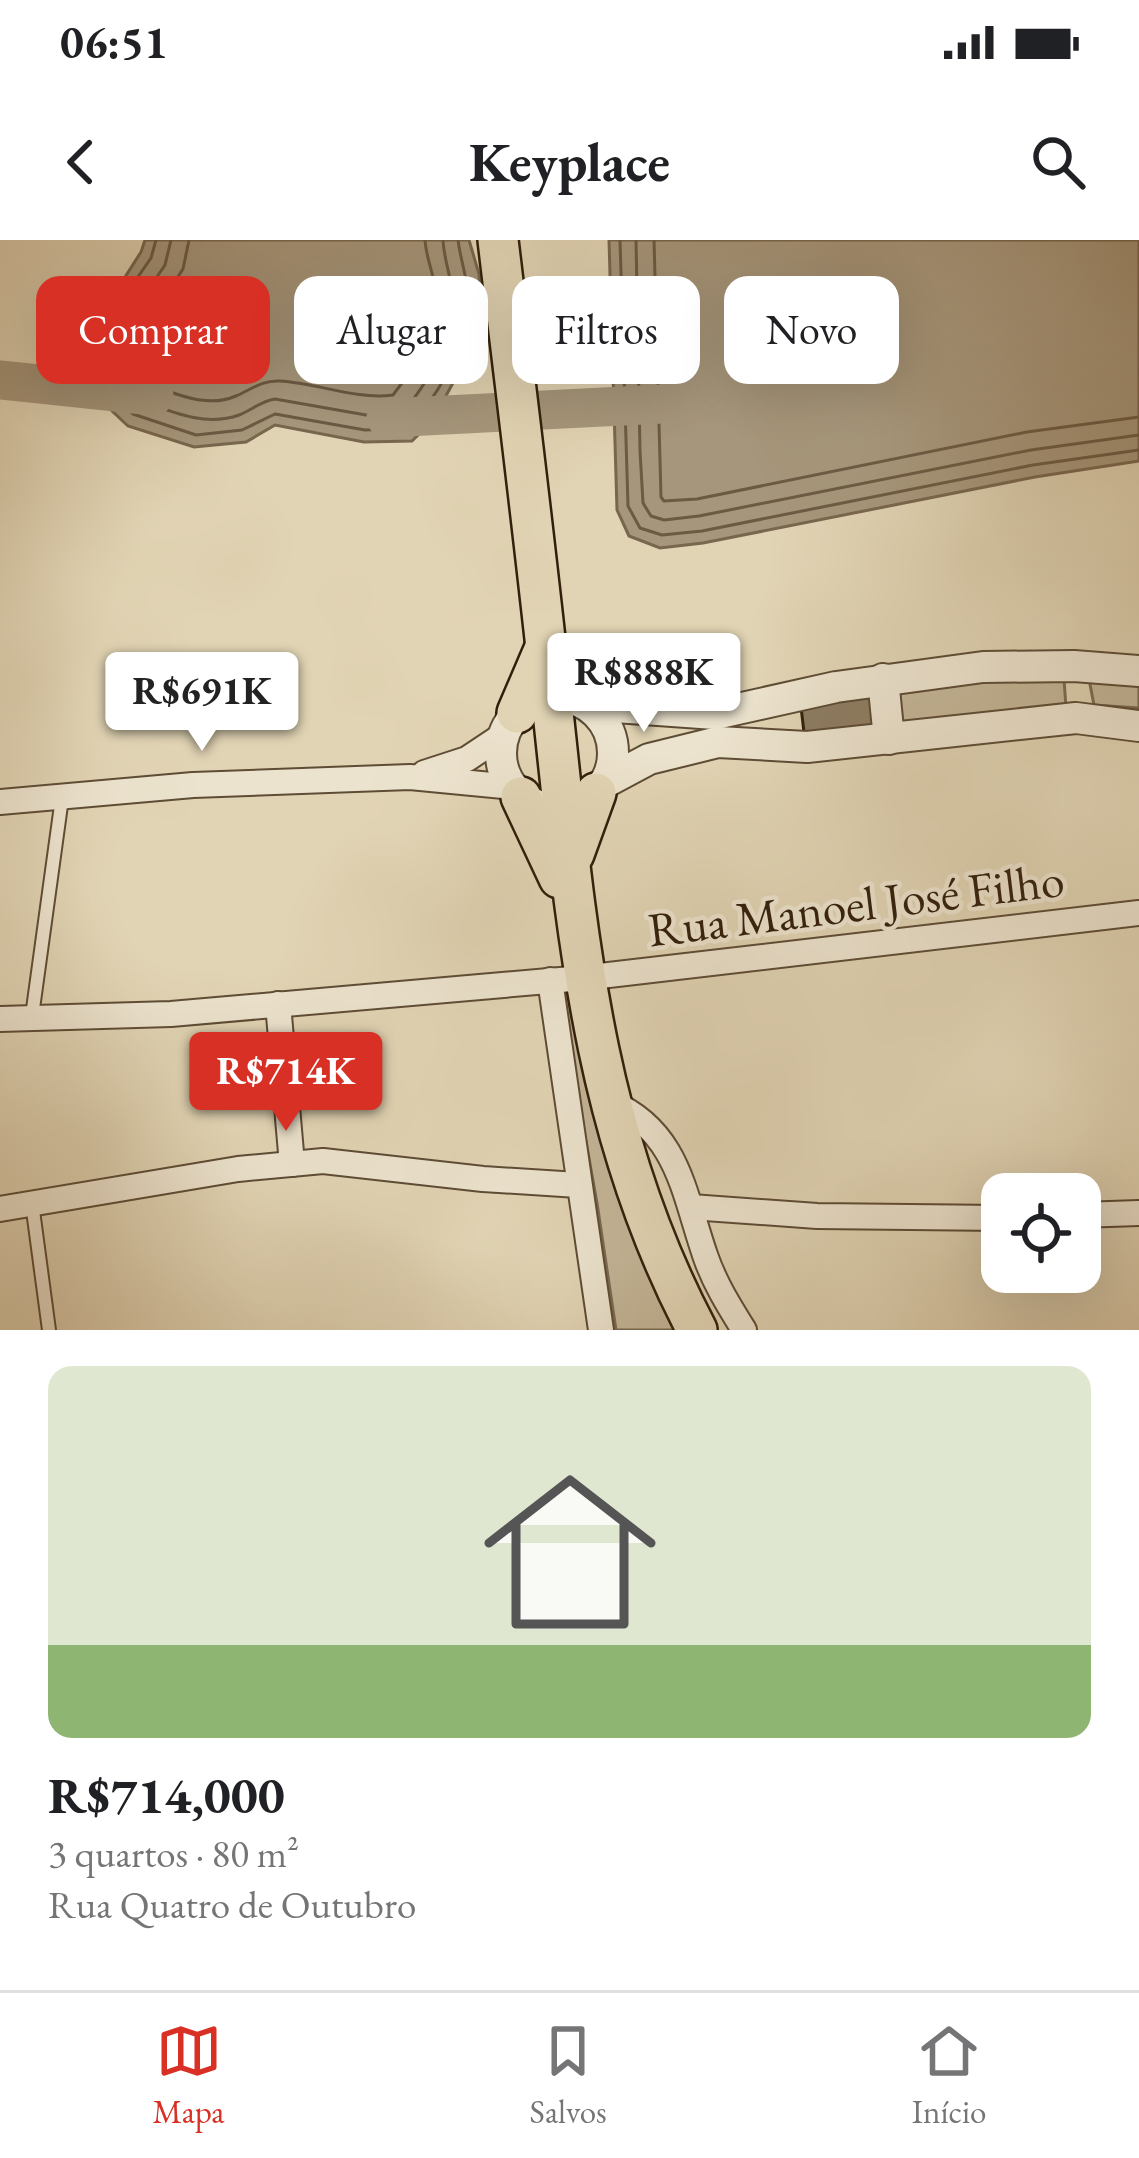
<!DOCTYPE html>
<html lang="pt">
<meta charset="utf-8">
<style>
body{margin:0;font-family:"EB Garamond",serif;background:#f2f2f2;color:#202124;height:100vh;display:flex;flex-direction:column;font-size:45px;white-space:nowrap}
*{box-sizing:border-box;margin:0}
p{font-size:39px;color:#757577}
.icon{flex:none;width:66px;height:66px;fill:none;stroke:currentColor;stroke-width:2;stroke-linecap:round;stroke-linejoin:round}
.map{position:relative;height:1090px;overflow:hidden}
.details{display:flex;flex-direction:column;background:#fff;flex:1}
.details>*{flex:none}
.hud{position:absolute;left:36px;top:36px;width:1068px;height:108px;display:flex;gap:24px}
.buttons{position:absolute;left:981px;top:933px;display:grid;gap:24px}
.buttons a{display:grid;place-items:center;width:120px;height:120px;border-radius:24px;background:#fff;box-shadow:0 12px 48px #0002;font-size:60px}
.price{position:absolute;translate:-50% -102px;padding:0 27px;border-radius:12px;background:#fff;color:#222;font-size:39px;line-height:78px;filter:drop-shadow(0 3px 6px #0008)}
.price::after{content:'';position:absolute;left:50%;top:72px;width:36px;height:27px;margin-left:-18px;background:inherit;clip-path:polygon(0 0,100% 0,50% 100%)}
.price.active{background:#d93025;color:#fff}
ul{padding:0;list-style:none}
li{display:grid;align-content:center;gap:24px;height:636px;padding:0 48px}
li+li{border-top:3px solid #e0e0e0}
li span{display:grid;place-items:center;height:372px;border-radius:24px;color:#555}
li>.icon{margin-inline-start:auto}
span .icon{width:216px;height:216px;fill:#fffc;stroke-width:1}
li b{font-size:51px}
.chip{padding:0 42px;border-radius:24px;background:#fff;box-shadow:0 12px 48px #0002;font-size:42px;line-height:108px}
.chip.active{background:#d93025;color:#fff}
.status{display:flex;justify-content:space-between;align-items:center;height:84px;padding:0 60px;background:#fff;direction:ltr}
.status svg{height:33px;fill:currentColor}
header{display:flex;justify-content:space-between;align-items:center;height:156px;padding:0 48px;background:#fff;font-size:54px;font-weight:700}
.dock{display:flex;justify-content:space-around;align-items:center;height:168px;border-top:3px solid #e0e0e0;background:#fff;font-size:33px;color:#757577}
.dock a{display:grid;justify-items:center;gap:6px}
.dock .active{color:#d93025}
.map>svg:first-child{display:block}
.green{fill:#c3b597;stroke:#7a6a51;stroke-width:3}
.water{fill:#a6967b;stroke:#78664e;stroke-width:3}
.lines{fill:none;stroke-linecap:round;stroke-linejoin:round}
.shore{stroke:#6c5a43;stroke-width:3}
.river{stroke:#a6967b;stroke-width:39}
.building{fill:#8d7d63;stroke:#321f0b;stroke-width:3}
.service-casing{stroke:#5e4c35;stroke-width:16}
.minor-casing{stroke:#5e4c35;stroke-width:28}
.tertiary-casing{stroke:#5e4c35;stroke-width:34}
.trunk-casing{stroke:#321f0b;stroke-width:44}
.service{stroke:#ece3ce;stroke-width:12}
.minor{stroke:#ece3ce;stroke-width:24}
.tertiary{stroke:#ece3ce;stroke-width:30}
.trunk{stroke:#e1d4b4;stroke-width:39}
.labels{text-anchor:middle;stroke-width:9;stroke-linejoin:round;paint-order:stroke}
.street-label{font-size:48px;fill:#321f0b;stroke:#ece3ce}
</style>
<div class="status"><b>06:51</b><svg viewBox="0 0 49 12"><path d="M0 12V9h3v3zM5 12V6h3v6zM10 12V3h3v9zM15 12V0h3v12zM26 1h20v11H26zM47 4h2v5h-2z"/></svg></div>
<header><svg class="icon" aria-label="back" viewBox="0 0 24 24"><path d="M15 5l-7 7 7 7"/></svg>Keyplace<svg class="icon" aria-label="search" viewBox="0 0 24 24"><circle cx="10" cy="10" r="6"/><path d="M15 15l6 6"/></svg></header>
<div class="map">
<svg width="1139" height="1090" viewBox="0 0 1139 1090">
<rect width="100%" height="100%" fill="#e1d4b4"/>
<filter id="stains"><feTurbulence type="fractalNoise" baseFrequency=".00167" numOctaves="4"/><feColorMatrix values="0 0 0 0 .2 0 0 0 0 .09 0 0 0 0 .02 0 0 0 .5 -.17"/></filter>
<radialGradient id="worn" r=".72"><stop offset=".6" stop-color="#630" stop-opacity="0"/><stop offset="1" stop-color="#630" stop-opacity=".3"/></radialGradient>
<g class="green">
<polygon points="1034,432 1064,439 1066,468 894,491 888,447"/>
<polygon points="1088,434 1139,440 1139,468 1094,465"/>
<polygon points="572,752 683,1090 616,1090 597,963 560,756"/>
</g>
<g class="water">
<polygon points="145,0 469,0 479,34 482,74 476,100 433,180 412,201 364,202 275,185 246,202 194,207 128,186 112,171 101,138 107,107 110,54 125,37 141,12"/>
<polygon points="609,0 1139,0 1139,221 1035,237 703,303 660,308 629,296 617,270"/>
</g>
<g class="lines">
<g class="shore">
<path d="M156 0 151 18 122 60 119 108 114 137 122 164 133 174 196 195 242 190 275 174 365 190 408 188C432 164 470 103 470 68 469 44 461 23 458 0"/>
<path d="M171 0 165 25 137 66 129 136 135 155 142 161C172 172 206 187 239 175 252 170 261 161 275 159L366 175 401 173C422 153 456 94 454 65 453 42 444 22 443 0"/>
<path d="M189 0 183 29 154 73 148 134 153 146C179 155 208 168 236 156 252 149 262 140 280 141 318 143 355 160 393 155 416 126 440 86 435 48 433 32 426 17 425 0"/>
<polyline points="620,0 628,266 640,288 662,295 702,291 1033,225 1139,210"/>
<polyline points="636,0 640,211 643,263 651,276 664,280 699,276 1031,210 1139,195"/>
<polyline points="654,0 661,257 664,261 697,259 1027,192 1139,177"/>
</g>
<g class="river">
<polyline points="0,140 154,156"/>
<polyline points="386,178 663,164"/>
</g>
</g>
<polygon class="building" points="870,453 875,490 805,501 801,467"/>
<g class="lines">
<g class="service-casing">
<g id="service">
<polyline points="32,776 62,558"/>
<polyline points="32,963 49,1090"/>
</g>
</g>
<g class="minor-casing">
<g id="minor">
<polyline points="424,533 467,519 503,495"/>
<polyline points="0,562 193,545 410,537 512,547"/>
<polyline points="550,740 601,1090"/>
<polyline points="278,764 292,924"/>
<polyline points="0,779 171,774 583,738 1139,673"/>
<path d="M610 862C678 891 683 951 705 1015 714 1042 729 1066 744 1090"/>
<polyline points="691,967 817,976 1002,978"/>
<polyline points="0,969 238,929 323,921 483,939 578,945"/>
<polyline points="1080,975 1139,973"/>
</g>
</g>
<g class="tertiary-casing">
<g id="tertiary">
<polyline points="883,439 889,499"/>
<circle cx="557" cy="513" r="56"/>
<polyline points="587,465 715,474 836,447 983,427 1074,426 1139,431"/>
<polyline points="604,543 649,519 718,502 807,507 1076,478 1139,486"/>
</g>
</g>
<g class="trunk-casing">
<g id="trunk">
<path d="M498 0C516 151 535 302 551 454 576 679 589 885 697 1090"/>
<polyline points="517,473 544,410"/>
<polyline points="521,557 559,638"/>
<polyline points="574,614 596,553"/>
</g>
</g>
<use href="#service" class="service"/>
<use href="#minor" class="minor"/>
<use href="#tertiary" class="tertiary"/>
<use href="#trunk" class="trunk"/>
</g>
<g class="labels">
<g class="street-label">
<text transform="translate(856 664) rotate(-7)" y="17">Rua Manoel José Filho</text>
</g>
</g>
<rect width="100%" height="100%" filter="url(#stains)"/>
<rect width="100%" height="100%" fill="url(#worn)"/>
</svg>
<div class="buttons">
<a><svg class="icon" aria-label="locate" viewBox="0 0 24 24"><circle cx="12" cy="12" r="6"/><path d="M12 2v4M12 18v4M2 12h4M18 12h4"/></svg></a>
</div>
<b class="price" style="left:644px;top:495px">R$888K</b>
<b class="price" style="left:202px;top:514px">R$691K</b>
<b class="price active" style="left:286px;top:894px">R$714K</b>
<div class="hud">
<a class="chip active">Comprar</a>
<a class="chip">Alugar</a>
<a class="chip">Filtros</a>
<a class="chip">Novo</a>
</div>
</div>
<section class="details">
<ul>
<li><span style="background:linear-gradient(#dfe7d0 75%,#8fb573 0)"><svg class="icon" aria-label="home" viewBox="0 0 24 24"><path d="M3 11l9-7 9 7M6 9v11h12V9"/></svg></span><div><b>R$714,000</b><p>3 quartos · 80 m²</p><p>Rua Quatro de Outubro</p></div></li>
</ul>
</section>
<nav class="dock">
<a class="active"><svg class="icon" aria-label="map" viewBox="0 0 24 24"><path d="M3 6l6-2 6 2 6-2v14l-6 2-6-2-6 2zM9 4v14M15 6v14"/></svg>Mapa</a>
<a><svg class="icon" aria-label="saved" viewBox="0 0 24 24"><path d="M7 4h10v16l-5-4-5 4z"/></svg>Salvos</a>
<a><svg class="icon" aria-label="home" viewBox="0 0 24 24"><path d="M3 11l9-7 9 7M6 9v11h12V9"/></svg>Início</a>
</nav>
